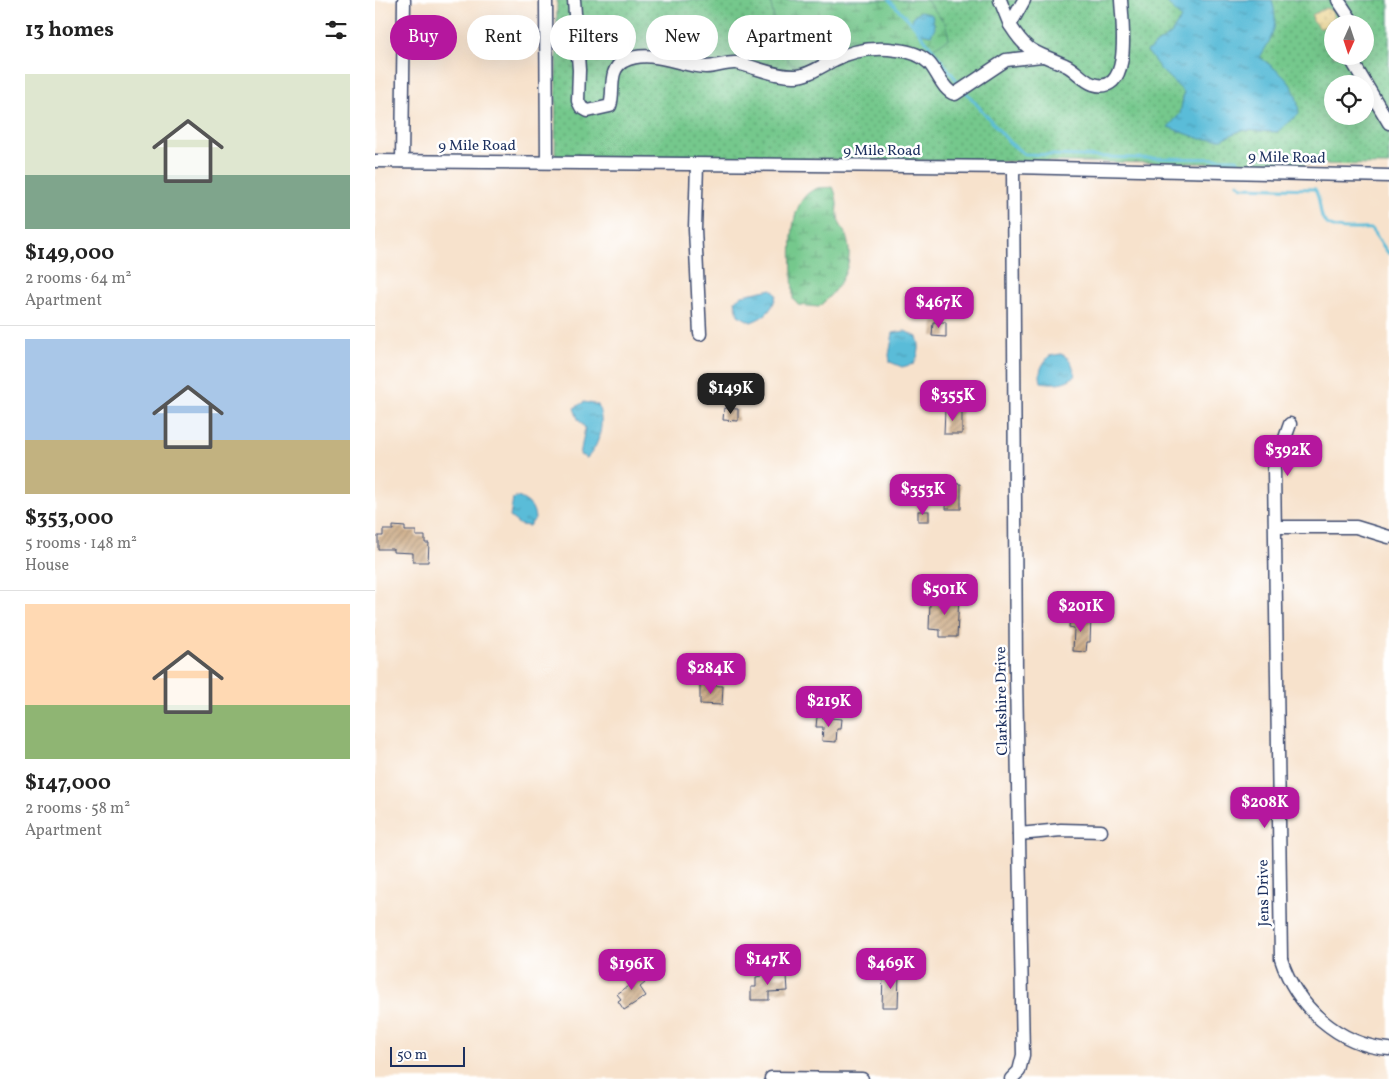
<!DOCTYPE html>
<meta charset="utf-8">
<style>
body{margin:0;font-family:Vollkorn,serif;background:#f6f6f6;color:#222;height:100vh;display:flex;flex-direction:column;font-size:19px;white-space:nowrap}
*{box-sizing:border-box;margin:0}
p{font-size:16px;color:#767676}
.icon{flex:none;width:28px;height:28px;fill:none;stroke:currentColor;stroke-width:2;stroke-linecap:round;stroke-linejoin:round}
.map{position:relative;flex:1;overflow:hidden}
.side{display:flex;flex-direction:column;background:#fff;width:375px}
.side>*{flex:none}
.banner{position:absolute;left:15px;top:15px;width:475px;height:45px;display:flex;gap:10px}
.needle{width:32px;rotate:183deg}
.controls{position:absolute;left:949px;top:15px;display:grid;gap:10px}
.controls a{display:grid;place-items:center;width:50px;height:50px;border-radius:50%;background:#fff;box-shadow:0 5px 20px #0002;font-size:25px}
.scale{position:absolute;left:15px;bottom:12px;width:75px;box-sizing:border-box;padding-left:5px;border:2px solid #1b2f5e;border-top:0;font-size:14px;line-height:18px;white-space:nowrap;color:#1b2f5e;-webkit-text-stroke:4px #fff;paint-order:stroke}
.price{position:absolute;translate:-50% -42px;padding:0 11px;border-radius:10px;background:#b5179e;color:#fff;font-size:16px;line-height:32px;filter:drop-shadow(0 1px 2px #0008)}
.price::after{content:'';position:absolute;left:50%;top:30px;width:15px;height:11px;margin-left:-8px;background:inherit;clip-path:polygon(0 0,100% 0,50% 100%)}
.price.current{background:#222;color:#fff}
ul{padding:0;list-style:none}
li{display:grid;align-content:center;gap:10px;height:265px;padding:0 25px}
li+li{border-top:1px solid #e0e0e0}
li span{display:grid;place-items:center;height:155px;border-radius:0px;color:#555}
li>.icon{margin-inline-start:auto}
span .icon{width:90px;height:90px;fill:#fffc;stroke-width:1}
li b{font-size:21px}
h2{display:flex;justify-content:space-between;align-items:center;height:60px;padding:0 25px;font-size:21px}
.chip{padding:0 18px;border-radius:22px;background:#fff;box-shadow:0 5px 20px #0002;font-size:18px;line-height:45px}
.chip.current{background:#b5179e;color:#fff}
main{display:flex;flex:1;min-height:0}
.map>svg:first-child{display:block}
.green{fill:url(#green-dots);stroke:#487c75;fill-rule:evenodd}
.wetland{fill:url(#wetland-marsh);stroke:#487c75}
.sand{fill:url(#sand-dots);stroke:#84847e}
.water{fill:url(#water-ripples);stroke:#3a769b}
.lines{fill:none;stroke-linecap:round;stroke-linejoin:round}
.stream{stroke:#5abcd8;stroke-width:3}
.building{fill:url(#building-hatch)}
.minor-casing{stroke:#3c4a6e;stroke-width:15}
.minor{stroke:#fff;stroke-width:12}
.labels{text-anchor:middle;stroke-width:5;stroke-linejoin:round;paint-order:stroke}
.street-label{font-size:15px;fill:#1b2f5e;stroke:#fff}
</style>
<main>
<section class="side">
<h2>13 homes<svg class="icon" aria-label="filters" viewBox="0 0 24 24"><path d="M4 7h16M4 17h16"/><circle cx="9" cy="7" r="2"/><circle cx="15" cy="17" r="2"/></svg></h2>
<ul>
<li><span style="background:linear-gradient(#dfe7d0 65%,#7fa58c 0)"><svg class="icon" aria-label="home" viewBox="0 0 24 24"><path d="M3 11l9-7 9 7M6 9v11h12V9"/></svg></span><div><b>$149,000</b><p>2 rooms · 64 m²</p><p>Apartment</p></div></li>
<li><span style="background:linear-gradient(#a9c7e8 65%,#c2b280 0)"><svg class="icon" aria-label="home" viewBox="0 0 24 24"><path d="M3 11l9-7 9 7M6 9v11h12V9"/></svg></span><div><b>$353,000</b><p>5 rooms · 148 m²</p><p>House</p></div></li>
<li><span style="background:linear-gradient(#ffd9b3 65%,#8fb573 0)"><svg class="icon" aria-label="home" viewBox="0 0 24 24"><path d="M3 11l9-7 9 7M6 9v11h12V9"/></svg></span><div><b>$147,000</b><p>2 rooms · 58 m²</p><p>Apartment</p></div></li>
</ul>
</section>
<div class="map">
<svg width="1014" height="1079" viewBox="0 0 1014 1079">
<defs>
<pattern id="green-dots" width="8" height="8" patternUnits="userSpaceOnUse" patternTransform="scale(1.25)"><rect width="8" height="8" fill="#75c88c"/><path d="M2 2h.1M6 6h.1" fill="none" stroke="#5fa376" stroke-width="1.8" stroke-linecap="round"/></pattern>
<pattern id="wetland-marsh" width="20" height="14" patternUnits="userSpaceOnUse" patternTransform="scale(1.25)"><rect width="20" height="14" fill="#75c88c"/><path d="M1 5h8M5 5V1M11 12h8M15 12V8" fill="none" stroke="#5fa376"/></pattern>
<pattern id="sand-dots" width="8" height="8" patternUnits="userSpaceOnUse" patternTransform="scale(1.25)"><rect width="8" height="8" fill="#eeda9e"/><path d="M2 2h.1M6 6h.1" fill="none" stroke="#ccbb8a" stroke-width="1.8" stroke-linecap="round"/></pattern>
<pattern id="water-ripples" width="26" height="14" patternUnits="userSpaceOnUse" patternTransform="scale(1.25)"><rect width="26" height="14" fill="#5abcd8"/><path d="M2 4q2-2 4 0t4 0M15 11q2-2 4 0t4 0" fill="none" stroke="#4a99b2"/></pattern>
<pattern id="building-hatch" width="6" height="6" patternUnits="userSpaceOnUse" patternTransform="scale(1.25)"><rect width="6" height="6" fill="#ceae8a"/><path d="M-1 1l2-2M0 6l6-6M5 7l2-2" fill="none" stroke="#a68e74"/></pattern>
</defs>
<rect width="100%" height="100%" fill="#fff"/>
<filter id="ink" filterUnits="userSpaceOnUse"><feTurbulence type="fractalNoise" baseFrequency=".02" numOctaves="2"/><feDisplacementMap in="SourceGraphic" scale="10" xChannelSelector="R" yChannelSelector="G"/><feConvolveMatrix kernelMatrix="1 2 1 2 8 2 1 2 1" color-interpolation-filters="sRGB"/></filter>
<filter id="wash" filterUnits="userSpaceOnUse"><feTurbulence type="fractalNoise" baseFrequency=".0096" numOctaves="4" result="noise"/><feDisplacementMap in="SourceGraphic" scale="20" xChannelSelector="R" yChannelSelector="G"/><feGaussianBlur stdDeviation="1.12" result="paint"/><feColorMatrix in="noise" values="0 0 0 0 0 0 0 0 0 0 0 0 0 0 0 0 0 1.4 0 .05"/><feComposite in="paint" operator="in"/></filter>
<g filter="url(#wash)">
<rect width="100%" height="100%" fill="#f7e2cc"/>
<path class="green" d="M182 0H1014V165L180 157ZM958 24H990V56H958ZM958 84H990V116H958Z"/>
<g class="wetland">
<path d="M395 0H551L570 23 574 38C569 41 563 47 557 48 533 53 505 34 478 38 458 40 432 73 417 64 406 58 398 13 395 0Z"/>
<path d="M458 187C464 200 461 210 464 221 466 227 471 233 472 239 480 267 464 288 444 307L423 305 418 299C418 271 407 198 443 188 447 187 454 188 458 187Z"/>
</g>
<polygon class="sand" points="951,8 957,11 959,18 948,28 944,28 938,21 937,15"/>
<g class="water">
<path d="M790 0H897C904 25 898 36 885 57 908 76 922 82 924 114L902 132 867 130 847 139H826L793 127 805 114 809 92 786 70 772 51 796 34 806 18Z"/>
<polygon points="546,11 557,15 560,28 556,35 545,33 537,23 538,16"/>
<path d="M397 289 401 295C398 310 390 317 376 322L363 315 360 301 367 295Z"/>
<path d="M530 331 542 337C546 347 544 354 539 364L527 367 515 362 514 355 518 333Z"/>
<path d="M686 354C697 359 698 365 700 376 689 384 679 384 666 382 663 370 667 365 674 356Z"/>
<path d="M209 402 223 405C230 422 225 445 212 458L205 455 210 428 203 419 199 408Z"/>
<path d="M143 497C154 502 159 506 160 519L154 526 145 525 135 517 138 499Z"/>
</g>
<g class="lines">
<g class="stream">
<polyline points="514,0 537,23 587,87"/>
<polyline points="591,92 635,143 649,154 759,158 862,159 863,161"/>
<path d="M863 183 867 187 940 189C946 200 944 211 948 219 954 233 984 228 996 229L1014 254"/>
</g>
</g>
<g id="blocks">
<g class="building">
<polygon points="558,322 571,322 571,337 557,336"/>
<polygon points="349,408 363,409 363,421 348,420"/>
<polygon points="570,409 587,409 587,434 569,434"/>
<polygon points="572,483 586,484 586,509 571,509"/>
<rect x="543" y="511" width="11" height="10"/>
<polygon points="18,526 30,527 30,531 41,531 41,536 50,536 50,543 54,543 53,562 38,562 38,553 18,552 18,549 3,549 3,536 8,536 8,530 18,530"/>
<polygon points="567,594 584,595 582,637 565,637 565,630 554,629 555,602 566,602"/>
<polygon points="695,617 716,618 715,642 712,642 711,652 698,651 699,628 694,627"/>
<polygon points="325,685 348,686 347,705 325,704"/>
<polygon points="442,717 467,719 466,729 462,729 461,742 447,741 448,727 441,727"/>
<polygon points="260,969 270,983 265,987 271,996 249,1010 243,1001 246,999 242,994 256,984 250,976"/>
<polygon points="395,970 395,977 412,976 413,991 394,992 394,1000 376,1000 376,987 381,987 381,977 386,976 386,971"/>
<polygon points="508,973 524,973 523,1007 507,1007"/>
</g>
</g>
</g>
<g filter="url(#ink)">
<use href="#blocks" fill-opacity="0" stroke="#3c4a6e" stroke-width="1"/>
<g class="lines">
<g class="minor-casing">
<g id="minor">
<polyline points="171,0 172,162"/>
<path d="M199 0 204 70 203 101 206 107 213 111 235 106C240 91 232 70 249 61 276 48 304 66 331 67 341 67 352 62 361 63 381 67 401 77 421 76 433 76 448 65 459 60 478 50 501 47 522 50 533 51 546 55 554 63 562 71 568 91 580 94L631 60 667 56"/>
<polyline points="625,0 635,25"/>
<path d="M649 0 635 25C654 55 660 51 690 65 700 69 708 81 718 84 758 97 747 20 746 0"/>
<polyline points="963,0 979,24"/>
<polyline points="979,56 977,61 1014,123"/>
<polyline points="0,161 638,167 1014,176"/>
<polyline points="27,161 29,0"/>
<polyline points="322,165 320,229 325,334"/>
<path d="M915 424 899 469 906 959C921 1006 963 1045 1014 1049"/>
<polyline points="901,527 981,527 1014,537"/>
<polyline points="644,834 686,830 726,831"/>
<polyline points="396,1078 487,1079"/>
<polyline points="636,1079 644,1071 648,1055 641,676 638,167"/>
</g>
</g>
<use href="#minor" class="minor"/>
</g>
</g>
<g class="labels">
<g class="street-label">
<text x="102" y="150">9 Mile Road</text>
<text x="507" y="155">9 Mile Road</text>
<text transform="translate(912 157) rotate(1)" y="5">9 Mile Road</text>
<text transform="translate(626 701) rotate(-91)" y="5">Clarkshire Drive</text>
<text transform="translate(888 893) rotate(-91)" y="5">Jens Drive</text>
</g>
</g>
</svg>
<div class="controls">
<a><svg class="needle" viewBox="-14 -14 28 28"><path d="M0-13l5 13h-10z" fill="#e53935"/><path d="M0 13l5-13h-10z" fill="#767676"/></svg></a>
<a><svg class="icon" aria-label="locate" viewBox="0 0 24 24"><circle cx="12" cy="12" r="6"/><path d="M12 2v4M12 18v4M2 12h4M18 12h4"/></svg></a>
</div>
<div class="scale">50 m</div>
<b class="price" style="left:564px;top:329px">$467K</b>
<b class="price current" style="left:356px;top:415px">$149K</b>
<b class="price" style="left:578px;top:422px">$355K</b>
<b class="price" style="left:913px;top:477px">$392K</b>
<b class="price" style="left:548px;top:516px">$353K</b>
<b class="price" style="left:570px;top:616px">$501K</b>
<b class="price" style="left:706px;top:633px">$201K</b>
<b class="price" style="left:336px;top:695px">$284K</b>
<b class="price" style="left:454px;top:728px">$219K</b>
<b class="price" style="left:890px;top:829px">$208K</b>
<b class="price" style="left:393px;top:986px">$147K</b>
<b class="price" style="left:516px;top:990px">$469K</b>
<b class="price" style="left:257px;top:991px">$196K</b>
<div class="banner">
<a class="chip current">Buy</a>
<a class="chip">Rent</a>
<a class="chip">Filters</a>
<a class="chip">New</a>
<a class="chip">Apartment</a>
</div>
</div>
</main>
